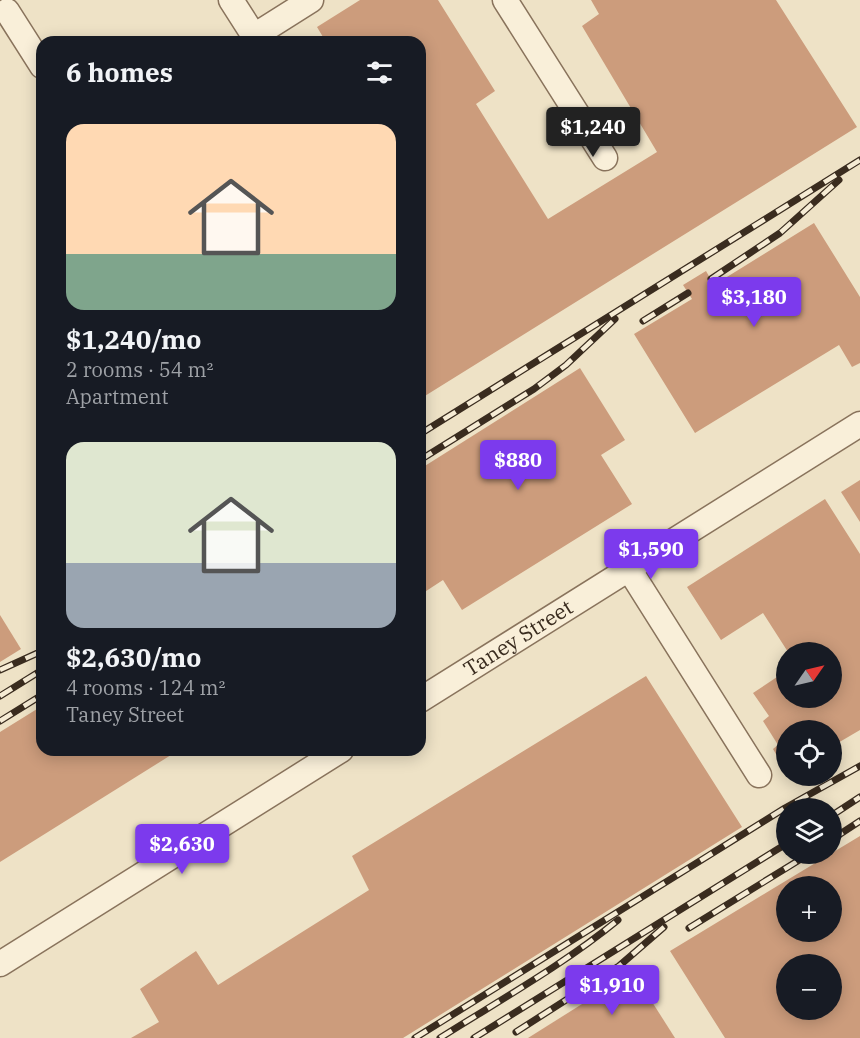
<!DOCTYPE html>
<meta charset="utf-8">
<style>
body{margin:0;font-family:"IBM Plex Serif",serif;background:#20242c;color:#f1f3f6;height:100vh;display:flex;flex-direction:column;font-size:22px;white-space:nowrap}
*{box-sizing:border-box;margin:0}
p{font-size:20px;color:#9ea1a6}
.icon{flex:none;width:33px;height:33px;fill:none;stroke:currentColor;stroke-width:2;stroke-linecap:round;stroke-linejoin:round}
.map{position:relative;flex:1;overflow:hidden}
.sheet{position:absolute;left:36px;top:36px;width:390px;height:720px;display:flex;flex-direction:column;background:#171b24;border-radius:18px;box-shadow:0 3px 15px #0003}
.sheet>*{flex:none}
.needle{width:39px;rotate:56deg}
.controls{position:absolute;left:776px;top:642px;display:grid;gap:12px}
.controls a{display:grid;place-items:center;width:66px;height:66px;border-radius:50%;background:#171b24;box-shadow:0 3px 15px #0003;font-size:30px}
.price{position:absolute;translate:-50% -51px;padding:0 14px;border-radius:6px;background:#7c3aed;color:#fff;font-size:20px;line-height:39px;filter:drop-shadow(0 2px 3px #0008)}
.price::after{content:'';position:absolute;left:50%;top:36px;width:18px;height:14px;margin-left:-9px;background:inherit;clip-path:polygon(0 0,100% 0,50% 100%)}
.price.selected{background:#222;color:#fff}
ul{padding:0;list-style:none}
li{display:grid;align-content:center;gap:12px;height:318px;padding:0 30px}
li span{display:grid;place-items:center;height:186px;border-radius:18px;color:#555}
li>.icon{margin-inline-start:auto}
span .icon{width:108px;height:108px;fill:#fffc;stroke-width:1}
li b{font-size:26px}
h2{display:flex;justify-content:space-between;align-items:center;height:72px;padding:0 30px;font-size:26px}
.map>svg:first-child{display:block}
.building{fill:#cc9c7c;fill-rule:evenodd}
.lines{fill:none;stroke-linecap:round;stroke-linejoin:round}
.minor-casing{stroke:#89735c;stroke-width:27}
.minor{stroke:#f9efd9;stroke-width:24}
.rail-casing{stroke:#3a2c1f;stroke-width:7}
.rail{stroke:#f6ecd5;stroke-width:4.5;stroke-dasharray:14;stroke-linecap:butt}
.labels{text-anchor:middle;stroke-width:4.5;stroke-linejoin:round;paint-order:stroke}
.street-label{font-size:21px;fill:#3a2c1f;stroke:#f6ecd5}
</style>
<div class="map">
<svg width="860" height="1038" viewBox="0 0 860 1038">
<rect width="100%" height="100%" fill="#eee2c6"/>
<g class="building">
<polygon points="360,0 438,0 495,91 476,104 548,219 657,152 582,26 599,14 591,0 776,0 857,127 420,399 420,42 326,42 317,27"/>
<polygon points="814,223 860,297 860,363 852,367 839,345 695,433 634,334 692,299 683,285 706,271 714,285"/>
<polygon points="580,368 625,440 601,455 632,504 462,610 443,580 420,595 420,469"/>
<polygon points="860,480 860,522 841,492"/>
<polygon points="825,499 860,554 860,730 831,747 831,730 786,730 786,771 773,749 778,745 763,721 769,716 753,693 786,671 786,698 831,698 831,652 788,652 763,613 721,640 687,587"/>
<polygon points="0,615 21,649 0,662"/>
<polygon points="646,676 742,827 403,1038 131,1038 159,1022 140,989 196,951 218,985 369,890 352,856"/>
<polygon points="37,709 42,717 42,750 179,750 0,862 0,732"/>
<path d="M860 836V1038H725L670 951ZM786 886H831V932H786ZM786 964H831V1010H786Z"/>
<polygon points="633,972 675,1038 528,1038"/>
</g>
<g class="lines">
<g class="minor-casing">
<g id="minor">
<polyline points="231,0 254,36 311,0"/>
<polyline points="505,0 605,158"/>
<polyline points="7,11 42,66"/>
<polyline points="629,569 759,775"/>
<path id="s1" d="M420 700 860 424"/>
<polyline points="0,964 341,750"/>
</g>
</g>
<use href="#minor" class="minor"/>
<g class="rail-casing">
<g id="rail">
<polyline points="711,279 780,233 839,180"/>
<polyline points="643,321 688,293"/>
<polyline points="420,434 860,160"/>
<polyline points="420,460 534,389 566,365 615,319"/>
<polyline points="0,670 42,651"/>
<polyline points="0,696 42,670"/>
<polyline points="0,721 42,695"/>
<polyline points="831,816 860,797"/>
<polyline points="831,840 860,821"/>
<polyline points="689,928 809,854"/>
<polyline points="516,1032 619,966 664,927"/>
<polyline points="415,1038 785,808 860,766"/>
<path d="M440 1038C500 1000 563 965 618 920"/>
<polyline points="474,1038 786,844"/>
</g>
</g>
<use href="#rail" class="rail"/>
</g>
<g class="labels">
<g class="street-label">
<text dy="7" stroke="none"><textPath href="#s1" startOffset="116">Taney Street</textPath></text>
</g>
</g>
</svg>
<div class="controls">
<a><svg class="needle" viewBox="-14 -14 28 28"><path d="M0-13l5 13h-10z" fill="#e53935"/><path d="M0 13l5-13h-10z" fill="#9ea1a6"/></svg></a>
<a><svg class="icon" aria-label="locate" viewBox="0 0 24 24"><circle cx="12" cy="12" r="6"/><path d="M12 2v4M12 18v4M2 12h4M18 12h4"/></svg></a>
<a><svg class="icon" aria-label="layers" viewBox="0 0 24 24"><path d="M12 4l9 5-9 5-9-5zM3 14l9 5 9-5"/></svg></a>
<a>+</a>
<a>−</a>
</div>
<b class="price selected" style="left:593px;top:158px">$1,240</b>
<b class="price" style="left:754px;top:328px">$3,180</b>
<b class="price" style="left:518px;top:491px">$880</b>
<b class="price" style="left:651px;top:580px">$1,590</b>
<b class="price" style="left:182px;top:875px">$2,630</b>
<b class="price" style="left:612px;top:1016px">$1,910</b>
<section class="sheet">
<h2>6 homes<svg class="icon" aria-label="filters" viewBox="0 0 24 24"><path d="M4 7h16M4 17h16"/><circle cx="9" cy="7" r="2"/><circle cx="15" cy="17" r="2"/></svg></h2>
<ul>
<li><span style="background:linear-gradient(#ffd9b3 70%,#7fa58c 0)"><svg class="icon" aria-label="home" viewBox="0 0 24 24"><path d="M3 11l9-7 9 7M6 9v11h12V9"/></svg></span><div><b>$1,240/mo</b><p>2 rooms · 54 m²</p><p>Apartment</p></div></li>
<li><span style="background:linear-gradient(#dfe7d0 65%,#9aa5b1 0)"><svg class="icon" aria-label="home" viewBox="0 0 24 24"><path d="M3 11l9-7 9 7M6 9v11h12V9"/></svg></span><div><b>$2,630/mo</b><p>4 rooms · 124 m²</p><p>Taney Street</p></div></li>
</ul>
</section>
</div>
